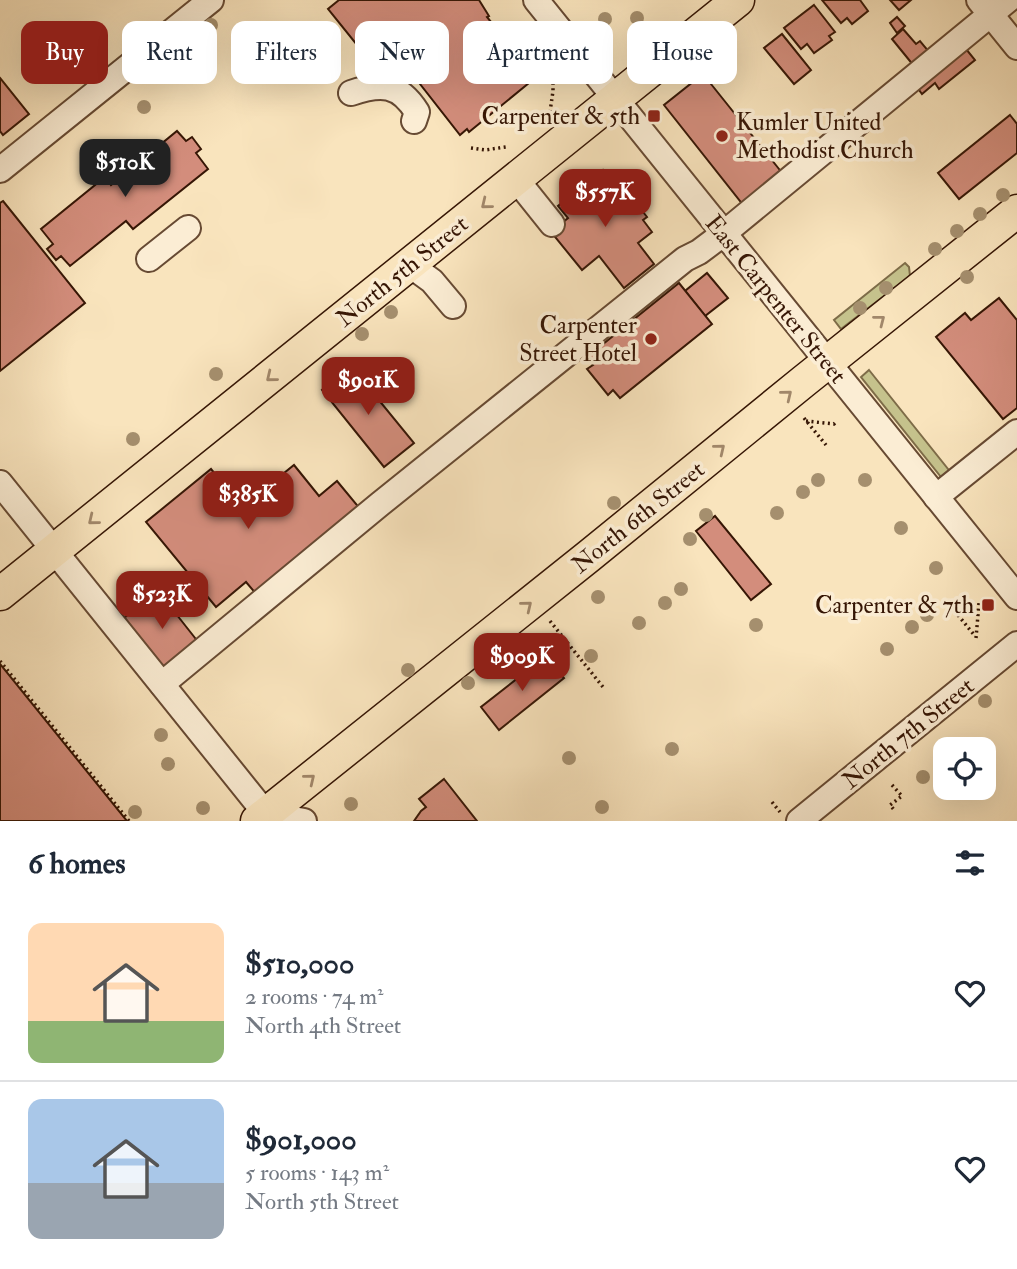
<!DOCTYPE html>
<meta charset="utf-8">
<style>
body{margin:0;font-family:"IM FELL Double Pica",serif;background:#f2f2f3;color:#1f2937;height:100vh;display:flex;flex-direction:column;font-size:26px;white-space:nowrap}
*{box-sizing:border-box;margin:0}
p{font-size:23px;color:#747a83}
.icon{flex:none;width:38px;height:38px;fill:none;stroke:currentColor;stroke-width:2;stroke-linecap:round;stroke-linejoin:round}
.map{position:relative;height:821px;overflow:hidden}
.side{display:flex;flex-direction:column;background:#fff;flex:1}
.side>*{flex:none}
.guide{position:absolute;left:21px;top:21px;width:976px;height:63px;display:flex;gap:14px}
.tools{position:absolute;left:933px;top:737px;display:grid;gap:14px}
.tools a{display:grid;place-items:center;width:63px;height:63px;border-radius:14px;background:#fff;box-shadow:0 7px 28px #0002;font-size:35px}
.price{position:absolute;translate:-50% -60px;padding:0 16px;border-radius:14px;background:#8f2418;color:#fff;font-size:23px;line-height:46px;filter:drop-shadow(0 2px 4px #0008)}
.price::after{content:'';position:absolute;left:50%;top:42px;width:21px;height:16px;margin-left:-10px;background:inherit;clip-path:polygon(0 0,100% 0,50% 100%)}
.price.on{background:#222;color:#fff}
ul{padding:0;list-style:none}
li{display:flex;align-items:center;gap:21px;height:175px;padding:0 28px}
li+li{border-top:2px solid #e0e1e3}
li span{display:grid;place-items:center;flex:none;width:196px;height:140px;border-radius:14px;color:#555}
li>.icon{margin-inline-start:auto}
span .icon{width:84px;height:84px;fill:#fffc;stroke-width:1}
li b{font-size:30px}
h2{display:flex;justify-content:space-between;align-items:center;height:84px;padding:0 28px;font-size:30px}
.tag{padding:0 24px;border-radius:14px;background:#fff;box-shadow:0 7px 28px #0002;font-size:24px;line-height:63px}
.tag.on{background:#8f2418;color:#fff}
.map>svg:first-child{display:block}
.green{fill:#c5c28c;stroke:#7e6c48;stroke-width:2}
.building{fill:#d38d7c;stroke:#361605;stroke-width:2}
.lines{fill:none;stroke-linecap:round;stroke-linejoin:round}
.minor-casing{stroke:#674a33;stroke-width:28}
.major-casing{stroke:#361605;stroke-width:35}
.path{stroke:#361605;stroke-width:3.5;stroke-dasharray:2 3.5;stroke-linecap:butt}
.minor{stroke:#fbedd4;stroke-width:24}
.major{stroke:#f9e4bd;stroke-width:32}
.tree{fill:#a58f6e}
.oneway{stroke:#a1876a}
.poi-dot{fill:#8f2418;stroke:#fbedd4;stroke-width:2.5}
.labels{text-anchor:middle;stroke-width:7;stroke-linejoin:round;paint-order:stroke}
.poi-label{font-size:24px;fill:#361605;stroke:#fbedd4;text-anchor:end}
.street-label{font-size:24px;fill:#361605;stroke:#fbedd4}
</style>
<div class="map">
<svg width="1017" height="821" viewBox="0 0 1017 821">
<rect width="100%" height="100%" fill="#f9e4bd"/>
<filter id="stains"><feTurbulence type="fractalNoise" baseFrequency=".00286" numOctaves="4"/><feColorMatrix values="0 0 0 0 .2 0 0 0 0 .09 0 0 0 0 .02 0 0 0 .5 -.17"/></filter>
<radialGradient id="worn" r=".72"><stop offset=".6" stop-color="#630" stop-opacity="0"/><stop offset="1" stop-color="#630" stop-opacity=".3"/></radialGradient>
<g class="green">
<polygon points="905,263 909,267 910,276 841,329 834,320"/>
<polygon points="869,370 952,474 944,477 941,477 861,377"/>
</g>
<g class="building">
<polygon points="339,0 479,0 489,16 487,17 516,53 518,52 540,74 469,132 467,129 460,135 409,70 405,74 398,66 401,61 393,51 374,66 328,9"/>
<polygon points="822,0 860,0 868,11 852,24 847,18 841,23"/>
<polygon points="890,0 911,0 899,10"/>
<polygon points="814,5 835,32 829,36 832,40 814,53 807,44 801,49 784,28"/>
<polygon points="897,17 905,26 897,33 890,23"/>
<polygon points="903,29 916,44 920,41 930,53 914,66 892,39"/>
<polygon points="782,34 811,70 794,84 764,48"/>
<polygon points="962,44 975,60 939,89 935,83 922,94 914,83"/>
<polygon points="393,51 401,61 397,65 394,79 380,77 372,68"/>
<polygon points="703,74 783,174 744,206 664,105"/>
<polygon points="0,78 29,114 3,135 0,131"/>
<polygon points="1010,115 1017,124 1017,153 959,199 938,173"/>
<polygon points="177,131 186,141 192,137 201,149 196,153 208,169 133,229 126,221 70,266 61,256 56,260 47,249 53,244 41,229 105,177 111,185"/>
<polygon points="603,170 612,182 617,179 647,217 643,220 652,232 638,243 654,264 624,288 599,256 582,270 551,232 568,218 558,206"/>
<polygon points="3,201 85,303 0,371 0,203"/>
<polygon points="707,273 728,298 705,316 685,291"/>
<polygon points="679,283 712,324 620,398 613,390 608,395 587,369 593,365 587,357"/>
<polygon points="999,298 1017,320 1017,408 1003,419 936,337 965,313 971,320"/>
<polygon points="351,366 414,443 384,467 322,390"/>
<polygon points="294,465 319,496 337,481 361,510 257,595 246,582 216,607 146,522 211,469 242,507"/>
<polygon points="715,516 771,584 751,600 696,531"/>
<polygon points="158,591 199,643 165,671 124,618"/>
<polygon points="546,656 564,678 499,730 481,707"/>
<polygon points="0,664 127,821 0,821"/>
<polygon points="444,779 477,821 414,821 421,811 426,807 419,799"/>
</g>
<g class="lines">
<g class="minor-casing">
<g id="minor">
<polyline points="536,0 1017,597"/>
<polyline points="979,0 1017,47"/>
<path d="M351 93C381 83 399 83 417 112L414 121"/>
<polyline points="0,170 211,0"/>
<polyline points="516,179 552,224"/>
<polyline points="149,259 188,228"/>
<polyline points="410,265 432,281 453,306"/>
<polyline points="0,483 266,814 304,821"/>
<polyline points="936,497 1017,432"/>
<polyline points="162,684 380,504 685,259 699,252 723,234 1008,0"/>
<polyline points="799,821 1017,644"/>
</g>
</g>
<g class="major-casing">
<g id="major">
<polyline points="0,594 738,0"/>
<polyline points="257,821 589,556 804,381 1017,211"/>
</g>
</g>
<g class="path">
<polyline points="550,112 553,91 553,70"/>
<polyline points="471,148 485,150 506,147"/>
<polyline points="804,418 826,445"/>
<polyline points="806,421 834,424 837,421"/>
<polyline points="958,615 975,636"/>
<polyline points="550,621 603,687"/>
<polyline points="976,638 979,603 981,601"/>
<polyline points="0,661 129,821"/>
<polyline points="892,785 902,796 890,805 895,811"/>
<polyline points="772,802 780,812"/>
</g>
<use href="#minor" class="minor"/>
<use href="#major" class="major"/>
</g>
<g class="tree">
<circle cx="637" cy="18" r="7"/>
<circle cx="605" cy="19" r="7"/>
<circle cx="211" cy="25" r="7"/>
<circle cx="195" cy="37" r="7"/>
<circle cx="178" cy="50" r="7"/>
<circle cx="144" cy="107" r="7"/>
<circle cx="1003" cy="195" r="7"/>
<circle cx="980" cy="214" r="7"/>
<circle cx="957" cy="231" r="7"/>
<circle cx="935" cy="249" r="7"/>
<circle cx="967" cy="277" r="7"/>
<circle cx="886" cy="288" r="7"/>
<circle cx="860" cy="308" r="7"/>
<circle cx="391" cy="312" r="7"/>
<circle cx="362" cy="334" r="7"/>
<circle cx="216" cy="374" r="7"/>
<circle cx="133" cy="439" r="7"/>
<circle cx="818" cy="480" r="7"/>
<circle cx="865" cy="480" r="7"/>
<circle cx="803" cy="492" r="7"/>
<circle cx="614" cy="503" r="7"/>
<circle cx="777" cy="513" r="7"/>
<circle cx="706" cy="515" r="7"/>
<circle cx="901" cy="528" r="7"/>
<circle cx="690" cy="539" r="7"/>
<circle cx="936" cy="568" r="7"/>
<circle cx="681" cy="589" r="7"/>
<circle cx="598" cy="597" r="7"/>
<circle cx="665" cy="603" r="7"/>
<circle cx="927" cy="615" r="7"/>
<circle cx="639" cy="623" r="7"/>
<circle cx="756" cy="625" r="7"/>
<circle cx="912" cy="627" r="7"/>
<circle cx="887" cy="649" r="7"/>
<circle cx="591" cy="656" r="7"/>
<circle cx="489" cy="667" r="7"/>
<circle cx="408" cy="670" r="7"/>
<circle cx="468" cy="683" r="7"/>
<circle cx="985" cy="701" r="7"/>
<circle cx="161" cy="735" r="7"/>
<circle cx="672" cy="749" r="7"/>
<circle cx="569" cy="758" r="7"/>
<circle cx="168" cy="764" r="7"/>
<circle cx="923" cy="777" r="7"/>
<circle cx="351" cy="804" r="7"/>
<circle cx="602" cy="807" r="7"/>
<circle cx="203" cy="808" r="7"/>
<circle cx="135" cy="812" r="7"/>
</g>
<defs><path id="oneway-chevron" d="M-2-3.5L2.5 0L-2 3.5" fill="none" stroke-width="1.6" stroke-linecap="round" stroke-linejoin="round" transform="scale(1.75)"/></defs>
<g class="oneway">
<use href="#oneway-chevron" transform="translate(486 204) rotate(141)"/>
<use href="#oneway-chevron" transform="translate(880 320) rotate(-38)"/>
<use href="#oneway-chevron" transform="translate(271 377) rotate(141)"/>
<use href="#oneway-chevron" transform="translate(787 395) rotate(-39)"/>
<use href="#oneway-chevron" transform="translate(720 449) rotate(-39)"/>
<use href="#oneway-chevron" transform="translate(93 520) rotate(141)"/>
<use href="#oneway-chevron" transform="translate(527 606) rotate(-39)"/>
<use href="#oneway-chevron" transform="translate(310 779) rotate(-39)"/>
</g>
<g class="poi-dot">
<rect x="647" y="109" width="14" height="14" rx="3.5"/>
<circle cx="722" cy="136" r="7"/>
<circle cx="651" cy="339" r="7"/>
<rect x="981" y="598" width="14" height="14" rx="3.5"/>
</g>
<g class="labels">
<g class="poi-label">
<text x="640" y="124">Carpenter &amp; 5th</text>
<text x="736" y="130" text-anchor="start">Kumler United<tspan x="736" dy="28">Methodist Church</tspan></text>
<text x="637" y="333">Carpenter<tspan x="637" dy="28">Street Hotel</tspan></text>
<text x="974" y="613">Carpenter &amp; 7th</text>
</g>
<g class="street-label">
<text transform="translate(402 271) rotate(-39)" y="8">North 5th Street</text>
<text transform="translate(776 299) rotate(51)" y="8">East Carpenter Street</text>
<text transform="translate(638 517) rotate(-39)" y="8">North 6th Street</text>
<text transform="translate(908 733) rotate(-39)" y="8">North 7th Street</text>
</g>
</g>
<rect width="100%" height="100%" filter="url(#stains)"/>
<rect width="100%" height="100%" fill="url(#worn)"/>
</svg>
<div class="tools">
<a><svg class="icon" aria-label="locate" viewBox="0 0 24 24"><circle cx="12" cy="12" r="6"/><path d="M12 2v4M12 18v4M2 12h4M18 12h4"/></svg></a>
</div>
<b class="price on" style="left:125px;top:199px">$510K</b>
<b class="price" style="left:605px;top:229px">$557K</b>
<b class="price" style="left:368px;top:417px">$901K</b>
<b class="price" style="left:248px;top:531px">$385K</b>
<b class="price" style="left:162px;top:631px">$523K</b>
<b class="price" style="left:522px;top:693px">$909K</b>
<div class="guide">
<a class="tag on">Buy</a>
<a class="tag">Rent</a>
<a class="tag">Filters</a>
<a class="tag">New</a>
<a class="tag">Apartment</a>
<a class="tag">House</a>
</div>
</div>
<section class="side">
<h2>6 homes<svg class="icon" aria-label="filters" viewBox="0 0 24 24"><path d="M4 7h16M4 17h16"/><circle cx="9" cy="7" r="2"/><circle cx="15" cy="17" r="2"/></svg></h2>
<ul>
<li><span style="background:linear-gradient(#ffd9b3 70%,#8fb573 0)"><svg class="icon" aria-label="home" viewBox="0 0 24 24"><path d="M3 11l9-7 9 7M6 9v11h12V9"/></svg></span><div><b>$510,000</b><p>2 rooms · 74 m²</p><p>North 4th Street</p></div><svg class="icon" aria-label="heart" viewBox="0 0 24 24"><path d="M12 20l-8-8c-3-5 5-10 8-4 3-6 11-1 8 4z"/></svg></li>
<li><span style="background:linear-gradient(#a9c7e8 60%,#9aa5b1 0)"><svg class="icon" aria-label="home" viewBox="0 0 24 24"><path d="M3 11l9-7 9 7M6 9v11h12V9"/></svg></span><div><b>$901,000</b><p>5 rooms · 143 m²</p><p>North 5th Street</p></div><svg class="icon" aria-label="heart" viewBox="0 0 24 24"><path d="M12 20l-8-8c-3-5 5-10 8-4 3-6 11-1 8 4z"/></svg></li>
</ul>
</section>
